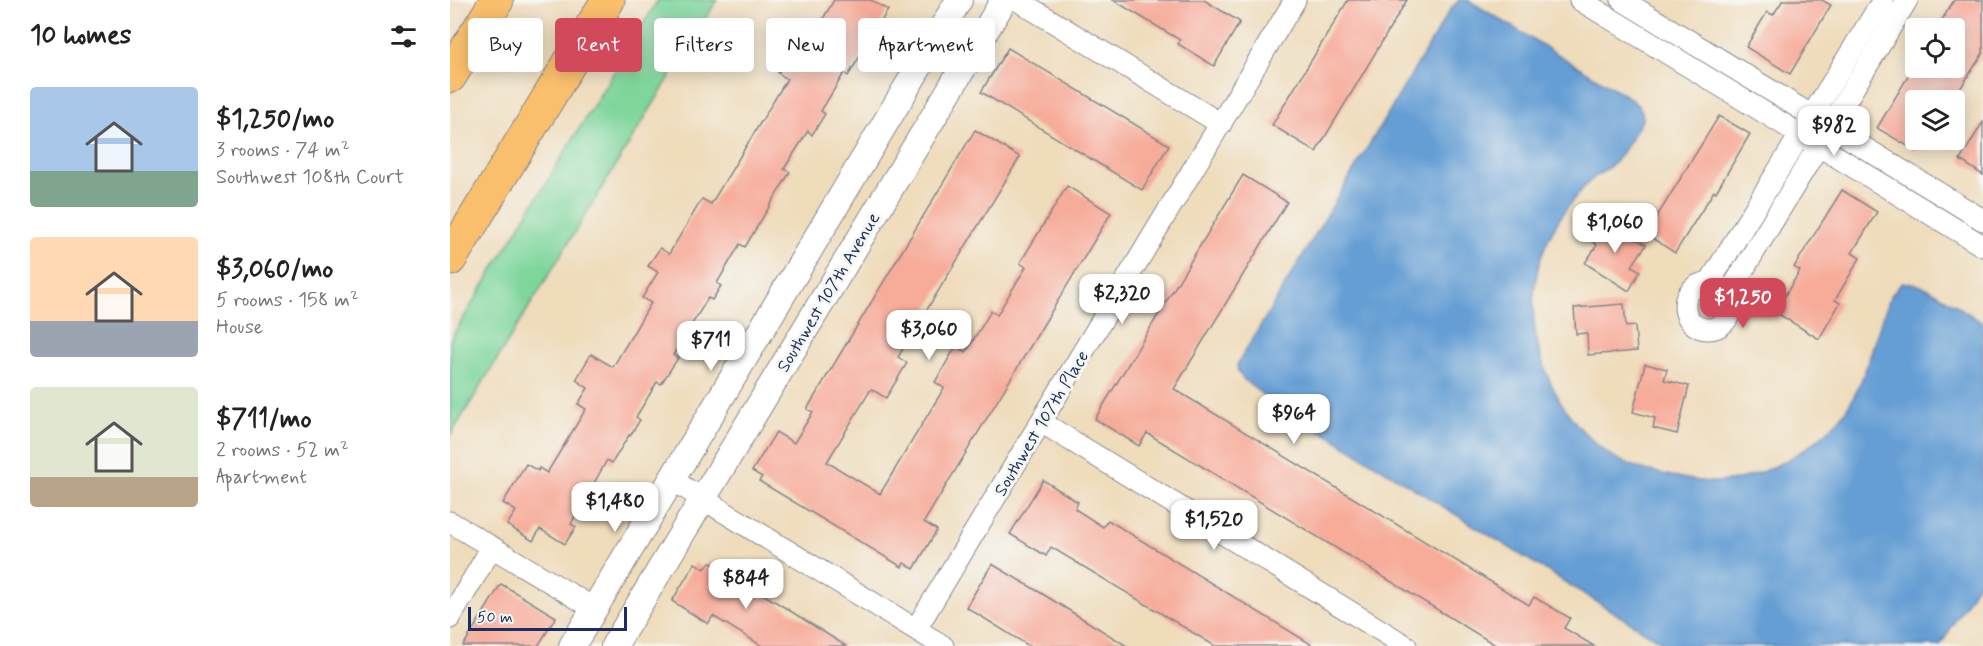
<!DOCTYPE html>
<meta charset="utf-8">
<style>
body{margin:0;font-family:Mynerve,sans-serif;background:#f2f2f2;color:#222;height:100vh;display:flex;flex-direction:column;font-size:22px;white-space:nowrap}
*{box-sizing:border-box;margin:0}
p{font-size:20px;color:#767676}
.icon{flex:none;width:33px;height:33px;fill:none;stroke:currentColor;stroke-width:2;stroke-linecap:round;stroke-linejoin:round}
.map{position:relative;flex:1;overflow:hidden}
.sheet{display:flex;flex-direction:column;background:#fff;width:450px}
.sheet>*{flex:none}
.guide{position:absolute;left:18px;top:18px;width:570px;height:54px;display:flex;gap:12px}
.buttons{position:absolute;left:1455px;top:18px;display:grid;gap:12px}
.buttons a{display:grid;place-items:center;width:60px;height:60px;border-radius:6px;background:#fff;box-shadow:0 3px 15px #0003;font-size:30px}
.scale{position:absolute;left:18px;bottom:15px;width:159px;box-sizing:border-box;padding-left:6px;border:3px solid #1b2f5e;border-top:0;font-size:16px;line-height:21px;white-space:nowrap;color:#1b2f5e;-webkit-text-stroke:4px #f6f6f2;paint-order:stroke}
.price{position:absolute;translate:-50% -51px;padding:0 14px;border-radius:12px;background:#fff;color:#222;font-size:20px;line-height:39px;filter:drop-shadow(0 2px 3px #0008)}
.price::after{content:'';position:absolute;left:50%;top:36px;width:18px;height:14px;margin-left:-9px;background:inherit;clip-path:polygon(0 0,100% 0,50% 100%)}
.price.active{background:#d1495b;color:#fff}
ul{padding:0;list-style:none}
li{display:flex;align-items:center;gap:18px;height:150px;padding:0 30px}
li span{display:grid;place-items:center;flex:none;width:168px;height:120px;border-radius:6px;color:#555}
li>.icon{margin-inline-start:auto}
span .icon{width:72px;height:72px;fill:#fffc;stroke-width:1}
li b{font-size:26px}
h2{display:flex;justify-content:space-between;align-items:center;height:72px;padding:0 30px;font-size:26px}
.pill{padding:0 21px;border-radius:6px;background:#fff;box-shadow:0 3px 15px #0003;font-size:21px;line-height:54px}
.pill.active{background:#d1495b;color:#fff}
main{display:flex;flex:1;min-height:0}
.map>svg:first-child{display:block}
.green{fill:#7ed69b;stroke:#4c827c;stroke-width:1.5}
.water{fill:#659ed4;stroke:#406699;stroke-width:1.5}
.building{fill:#f7ab99}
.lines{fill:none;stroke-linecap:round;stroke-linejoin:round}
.minor-casing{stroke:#85868c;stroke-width:23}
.tertiary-casing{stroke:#85868c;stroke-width:28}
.motorway-casing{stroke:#85868c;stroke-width:35}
.minor{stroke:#fff;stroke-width:21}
.tertiary{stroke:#fff;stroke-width:26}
.motorway{stroke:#f9bf6d;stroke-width:33}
.labels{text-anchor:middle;stroke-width:6;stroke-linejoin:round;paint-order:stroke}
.street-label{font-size:18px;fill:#1b2f5e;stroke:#f6f6f2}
</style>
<main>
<section class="sheet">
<h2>10 homes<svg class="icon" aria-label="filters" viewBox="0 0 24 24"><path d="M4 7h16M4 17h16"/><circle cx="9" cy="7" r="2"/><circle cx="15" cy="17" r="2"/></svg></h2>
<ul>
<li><span style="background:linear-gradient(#a9c7e8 70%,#7fa58c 0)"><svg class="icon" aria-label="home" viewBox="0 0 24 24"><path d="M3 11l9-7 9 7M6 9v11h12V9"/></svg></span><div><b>$1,250/mo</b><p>3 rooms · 74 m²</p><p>Southwest 108th Court</p></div></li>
<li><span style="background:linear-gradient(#ffd9b3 70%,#9aa5b1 0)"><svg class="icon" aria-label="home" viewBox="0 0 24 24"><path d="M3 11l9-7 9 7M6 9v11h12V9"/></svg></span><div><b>$3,060/mo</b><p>5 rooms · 158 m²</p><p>House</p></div></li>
<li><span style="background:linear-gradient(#dfe7d0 75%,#b9a48a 0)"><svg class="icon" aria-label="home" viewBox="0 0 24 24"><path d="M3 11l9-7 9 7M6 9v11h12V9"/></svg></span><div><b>$711/mo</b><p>2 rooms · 52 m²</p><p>Apartment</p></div></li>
</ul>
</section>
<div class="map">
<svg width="1533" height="646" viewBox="0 0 1533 646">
<rect width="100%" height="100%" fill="#f6f6f2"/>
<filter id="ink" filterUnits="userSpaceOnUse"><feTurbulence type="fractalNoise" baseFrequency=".0167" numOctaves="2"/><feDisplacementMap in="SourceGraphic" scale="12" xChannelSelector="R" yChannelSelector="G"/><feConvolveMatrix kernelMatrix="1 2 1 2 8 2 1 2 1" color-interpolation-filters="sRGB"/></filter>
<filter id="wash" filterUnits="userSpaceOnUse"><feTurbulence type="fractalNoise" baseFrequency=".008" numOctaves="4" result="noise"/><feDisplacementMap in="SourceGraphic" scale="24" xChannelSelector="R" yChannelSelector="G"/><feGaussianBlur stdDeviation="1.35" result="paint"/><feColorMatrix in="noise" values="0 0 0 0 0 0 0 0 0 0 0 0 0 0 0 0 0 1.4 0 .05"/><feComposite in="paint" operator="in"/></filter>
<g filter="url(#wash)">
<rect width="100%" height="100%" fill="#efdcbb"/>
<polygon class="green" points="208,0 267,0 0,436 0,340"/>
<path class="water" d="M1009 0H1018L1180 98C1187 105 1195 109 1192 120 1184 134 1175 150 1165 162 1159 169 1147 174 1140 181 1119 202 1098 232 1090 261 1070 330 1098 407 1155 451 1170 463 1190 469 1209 473 1228 478 1247 482 1267 482 1308 481 1363 450 1389 419 1416 387 1422 341 1438 303L1442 294 1452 283C1475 279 1513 311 1533 323V575L1490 646H1218L813 395 793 379 788 372 787 365 1000 10Z"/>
<g id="blocks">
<g class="building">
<polygon points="384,0 421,0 438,10 398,76 394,73 371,111 375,114 362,135 358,131 334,169 340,172 295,247 290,244 267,283 271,286 262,300 258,298 223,355 228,358 211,384 207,382 186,417 190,420 180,436 179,435 162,463 157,460 121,524 126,527 115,544 90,529 83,541 57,525 66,511 53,503 76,464 88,471 89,468 97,473 136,409 128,404 138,388 126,380 141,354 163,367 201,303 192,298 208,272 198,266 210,248 219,254 252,199 261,204 337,79 328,73 344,47 335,42 346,23 364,34"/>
<polygon points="663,0 754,0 790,22 764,66 728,44 730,40"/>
<polygon points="898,0 957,0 866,152 822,125"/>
<polygon points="1333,0 1372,0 1381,5 1340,74 1296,47 1317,12 1323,15"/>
<polygon points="1504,0 1533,0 1533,53 1503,100 1466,100 1466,151 1427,128 1463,68 1504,68 1504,28 1487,28"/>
<polygon points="558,48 719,145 692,190 531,92"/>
<polygon points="1269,116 1300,134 1266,192 1264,191 1225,253 1196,234"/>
<polygon points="1533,122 1533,175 1510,160"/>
<polygon points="525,130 570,157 448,357 457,363 436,398 421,389 377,462 430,494 494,388 485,382 506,346 516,352 541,311 547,315 576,267 570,263 617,186 661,213 474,522 487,530 464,569 454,563 452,567 309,481 312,477 302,471 326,432 344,443 363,412 357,409"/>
<polygon points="793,175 837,202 724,389 1079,605 1084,597 1120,618 1114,628 1144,646 1047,646 697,433 689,446 645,419"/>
<polygon points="1392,190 1427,212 1402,253 1410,258 1385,300 1390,303 1369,339 1325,312 1350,271 1344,267"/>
<polygon points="1153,217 1196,245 1182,266 1190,271 1179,291 1135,263 1147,245 1139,239"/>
<polygon points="1174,304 1176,327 1185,326 1187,351 1138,355 1137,333 1126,334 1124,308"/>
<polygon points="1195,364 1217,369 1214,380 1239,386 1227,434 1203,428 1205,418 1183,412"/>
<polygon points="593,480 628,502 625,509 653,527 658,520 864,646 765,646 601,547 596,556 560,534"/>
<polygon points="260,562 334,607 396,646 312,646 263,616 258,624 222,601 245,563 255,569"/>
<polygon points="542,564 591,593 677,646 579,646 516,607"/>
<polygon points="51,584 106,617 88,646 13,646"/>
</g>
</g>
</g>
<g filter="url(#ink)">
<use href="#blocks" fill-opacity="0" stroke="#85868c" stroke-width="1.5"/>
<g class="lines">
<g class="minor-casing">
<g id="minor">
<polyline points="567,0 771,124"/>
<polyline points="1130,0 1533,246"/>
<polyline points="1172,0 1533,220"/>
<polyline points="1259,283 1433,0"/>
<circle cx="1258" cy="306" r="23"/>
<polyline points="1278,295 1457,0"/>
<polyline points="591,422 956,646"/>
<polyline points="222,480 493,646"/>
<polyline points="0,522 145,609"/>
<polyline points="0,618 42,547"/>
<polyline points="466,629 845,0"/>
</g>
</g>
<g class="tertiary-casing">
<g id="tertiary">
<polyline points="122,646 509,0"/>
<polyline points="164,646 554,0"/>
</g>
</g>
<g class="motorway-casing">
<g id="motorway">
<polyline points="0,76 47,0"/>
<polyline points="0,259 158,0"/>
</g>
</g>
<use href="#minor" class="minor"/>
<use href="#tertiary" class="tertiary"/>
<use href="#motorway" class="motorway"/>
</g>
</g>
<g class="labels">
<g class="street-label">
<text transform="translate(378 292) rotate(-59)" y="6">Southwest 107th Avenue</text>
<text transform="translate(591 423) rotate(-59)" y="6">Southwest 107th Place</text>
</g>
</g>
</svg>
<div class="buttons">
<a><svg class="icon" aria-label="locate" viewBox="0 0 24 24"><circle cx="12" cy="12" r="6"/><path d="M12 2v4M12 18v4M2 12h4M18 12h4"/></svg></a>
<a><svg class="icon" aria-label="layers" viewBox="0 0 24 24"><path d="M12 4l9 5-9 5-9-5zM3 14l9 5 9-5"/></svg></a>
</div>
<div class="scale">50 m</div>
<b class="price" style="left:1384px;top:157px">$982</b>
<b class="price" style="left:1165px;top:254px">$1,060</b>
<b class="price" style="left:672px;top:325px">$2,320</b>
<b class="price active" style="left:1293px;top:329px">$1,250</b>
<b class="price" style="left:479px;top:361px">$3,060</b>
<b class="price" style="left:261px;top:372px">$711</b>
<b class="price" style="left:844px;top:445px">$964</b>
<b class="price" style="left:165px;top:533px">$1,480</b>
<b class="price" style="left:764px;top:551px">$1,520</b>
<b class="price" style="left:296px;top:610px">$844</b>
<div class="guide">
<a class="pill">Buy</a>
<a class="pill active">Rent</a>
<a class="pill">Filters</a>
<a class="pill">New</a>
<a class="pill">Apartment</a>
</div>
</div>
</main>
